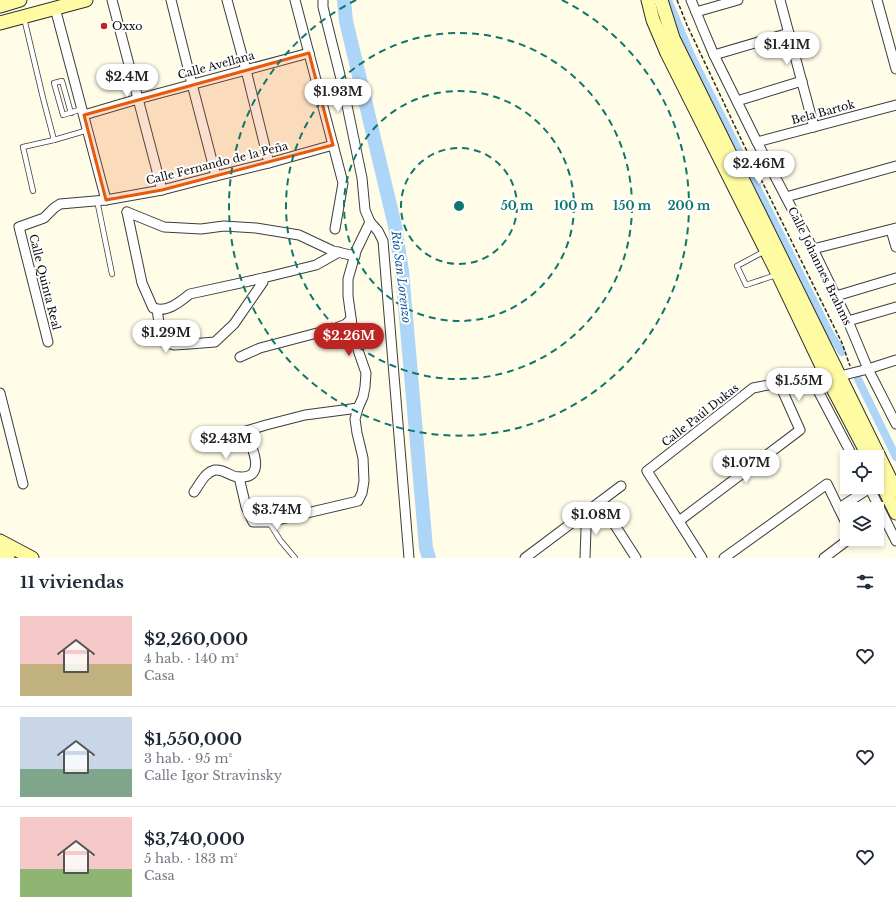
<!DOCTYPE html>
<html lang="es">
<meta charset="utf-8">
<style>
body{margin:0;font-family:"Libre Baskerville",serif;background:#f6f6f7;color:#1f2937;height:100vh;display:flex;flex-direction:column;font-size:15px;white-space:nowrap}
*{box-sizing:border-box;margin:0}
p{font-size:13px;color:#747a83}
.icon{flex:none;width:22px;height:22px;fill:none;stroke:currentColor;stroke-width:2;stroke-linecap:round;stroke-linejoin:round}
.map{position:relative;height:558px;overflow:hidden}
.panel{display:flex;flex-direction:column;background:#fff;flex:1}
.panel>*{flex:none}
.buttons{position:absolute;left:840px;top:450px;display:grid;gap:8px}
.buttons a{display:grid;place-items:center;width:44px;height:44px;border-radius:0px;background:#fff;box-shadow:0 2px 6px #0003;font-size:20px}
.price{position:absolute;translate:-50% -34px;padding:0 9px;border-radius:14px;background:#fff;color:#222;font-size:13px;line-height:26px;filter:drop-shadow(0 1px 2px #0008)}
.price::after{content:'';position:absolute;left:50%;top:24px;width:12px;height:9px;margin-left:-6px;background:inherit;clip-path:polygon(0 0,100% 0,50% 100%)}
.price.active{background:#bc2521;color:#fff}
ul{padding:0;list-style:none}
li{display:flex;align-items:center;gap:12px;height:100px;padding:0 20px}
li+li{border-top:1px solid #e0e1e3}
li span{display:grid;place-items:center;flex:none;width:112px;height:80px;border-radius:0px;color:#555}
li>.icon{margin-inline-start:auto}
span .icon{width:48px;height:48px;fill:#fffc;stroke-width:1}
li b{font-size:17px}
h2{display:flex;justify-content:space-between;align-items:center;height:48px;padding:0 20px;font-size:17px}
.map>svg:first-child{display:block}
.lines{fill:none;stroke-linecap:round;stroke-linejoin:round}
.canal{stroke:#acd5f7;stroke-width:8}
.river{stroke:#acd5f7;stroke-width:14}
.lane-casing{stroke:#3d3d3d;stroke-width:6}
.street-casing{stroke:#3d3d3d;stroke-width:11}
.secondary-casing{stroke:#2c2c2c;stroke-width:15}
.path{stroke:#2c2c2c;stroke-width:1.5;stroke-dasharray:4 2;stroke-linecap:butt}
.lane{stroke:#fff;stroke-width:4.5}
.street{stroke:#fff;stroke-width:9}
.secondary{stroke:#fffba3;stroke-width:13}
.marked{fill:#e8590c;fill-opacity:0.2;stroke:#e8590c;stroke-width:3;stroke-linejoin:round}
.ring{fill:none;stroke:#0f766e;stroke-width:2;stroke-dasharray:7 5}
.poi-dot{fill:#bc2521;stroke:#fff;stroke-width:1.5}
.labels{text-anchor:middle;stroke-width:4;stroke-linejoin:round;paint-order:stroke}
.poi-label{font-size:11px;fill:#0a0a0a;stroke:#fff;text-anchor:start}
.street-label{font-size:11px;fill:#0a0a0a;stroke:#fff}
.water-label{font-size:12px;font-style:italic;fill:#13579d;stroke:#fff}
.centre{fill:#0f766e;stroke:#fff;stroke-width:2}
.ring-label{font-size:12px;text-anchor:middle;font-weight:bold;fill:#0f766e;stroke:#fff;stroke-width:4;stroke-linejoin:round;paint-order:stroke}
</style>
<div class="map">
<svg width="896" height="558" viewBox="0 0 896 558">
<rect width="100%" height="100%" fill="#fffce8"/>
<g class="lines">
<g class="canal">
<polyline points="668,0 691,55 829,332 842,352"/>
<polyline points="858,379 896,457"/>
</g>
<polyline class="river" points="344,0 346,21 395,226 402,271 426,548 429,558"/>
<g class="lane-casing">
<g id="lane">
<polyline points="24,18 43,98 54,140"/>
<polyline points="71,113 62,81 54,83 63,115 82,109"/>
<polyline points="33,191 23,147 54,140 88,130"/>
<polyline points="97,200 112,274"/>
<polyline points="765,251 737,266 746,285 776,275"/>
<polyline points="269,522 280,540 295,558"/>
</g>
</g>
<g class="street-casing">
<g id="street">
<polyline points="112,0 162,190"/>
<polyline points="171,0 192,84 216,176"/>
<polyline points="227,0 246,70 269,163"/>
<polyline points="295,0 343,183 335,229"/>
<polyline points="323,0 323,7 344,91 362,178 365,210 370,222 378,231 383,241 409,558"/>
<polyline points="691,0 703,29 714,55 757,142 813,249 848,321 868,369 896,424"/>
<polyline points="780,0 814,127"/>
<polyline points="877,0 896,69"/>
<polyline points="55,8 106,200"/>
<polyline points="696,12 738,0"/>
<polyline points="714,55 789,33"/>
<polyline points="737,101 802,81"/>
<polyline points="84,115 138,99 309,53"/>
<polyline points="757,142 896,105"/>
<polyline points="786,197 896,166"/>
<path d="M127 212 142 283 153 308C167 313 180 302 190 294L263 278 316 265 339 252"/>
<polyline points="127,212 164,227 201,229 224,226 256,228 299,235 333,251 355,256"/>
<polyline points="891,230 896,247"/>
<polyline points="813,249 896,228"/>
<polyline points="836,296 896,278"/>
<polyline points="157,309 161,337 166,343 174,345 190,344 215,342 234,324 263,282 263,278"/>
<polyline points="848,321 896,307"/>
<polyline points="48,342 19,227 44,218 54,208 60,204 106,200 162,190 216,176 269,163 333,145"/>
<polyline points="240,357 260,348 336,328 346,324 351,319"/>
<polyline points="815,385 828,379 868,369 896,360"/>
<polyline points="0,393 23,484"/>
<polyline points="233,435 266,425 305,415 358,408"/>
<polyline points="239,477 246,507 253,522 269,522 358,501 362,493 364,481 363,458 357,433 355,419 358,408 363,397 365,387 366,373 359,353 353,332 348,296 348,279 356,251 370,222"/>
<polyline points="869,487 896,541"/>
<path d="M194 492C200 484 205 472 215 470 225 469 230 477 239 477 268 479 252 445 244 432"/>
<polyline points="600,502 636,558"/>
<polyline points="839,508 870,488"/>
<polyline points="584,514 586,529 585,558"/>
<polyline points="679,521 800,430 779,383"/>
<polyline points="525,558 621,486"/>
<polyline points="702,558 647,471 753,388 805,378 812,381 815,385 853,457"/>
<polyline points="724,558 827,484 847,525"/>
<polyline points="824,558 849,539"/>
</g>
</g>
<g class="secondary-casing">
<g id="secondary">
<polyline points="648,0 653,20 667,53 778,274 828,379 869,457"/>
<polyline points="661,0 673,38 896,491"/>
<polyline points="0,6 20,0"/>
<polyline points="0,23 86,0"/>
<polyline points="877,474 896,513"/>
<polyline points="0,541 32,558"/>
<polyline points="0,554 8,558"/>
</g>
</g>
<polyline class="path" points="677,0 687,25 741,139 842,343 850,366"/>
<use href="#lane" class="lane"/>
<use href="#street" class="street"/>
<use href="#secondary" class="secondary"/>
</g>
<path class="marked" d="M309 53 333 145 162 190 106 200 84 115Z"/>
<g class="ring">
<circle cx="459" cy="206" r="58"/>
<circle cx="459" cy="206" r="115"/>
<circle cx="459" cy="206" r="173"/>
<path d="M562 0A230 230 0 1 1 356 0"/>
</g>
<circle class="poi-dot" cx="104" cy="26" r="4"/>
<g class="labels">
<g class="poi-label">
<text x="112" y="30">Oxxo</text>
</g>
<g class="street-label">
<text transform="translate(216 65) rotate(-15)" y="4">Calle Avellana</text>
<text transform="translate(823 112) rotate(-15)" y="4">Bela Bartok</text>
<text transform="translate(217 163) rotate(-14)" y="4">Calle Fernando de la Peña</text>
<text transform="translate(820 266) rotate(64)" y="4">Calle Johannes Brahms</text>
<text transform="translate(45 282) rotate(76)" y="4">Calle Quinta Real</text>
<text transform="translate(700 415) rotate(-38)" y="4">Calle Paúl Dukas</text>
</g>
<g class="water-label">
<text transform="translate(401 277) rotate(83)" y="4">Rio San Lorenzo</text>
</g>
</g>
<circle cx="459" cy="206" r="6" class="centre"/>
<g class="ring-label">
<text x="517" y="210">50 m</text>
<text x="574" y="210">100 m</text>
<text x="632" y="210">150 m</text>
<text x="689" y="210">200 m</text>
</g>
</svg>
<div class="buttons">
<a><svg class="icon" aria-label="locate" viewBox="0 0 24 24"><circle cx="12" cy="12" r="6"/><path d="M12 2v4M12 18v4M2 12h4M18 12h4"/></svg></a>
<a><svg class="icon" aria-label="layers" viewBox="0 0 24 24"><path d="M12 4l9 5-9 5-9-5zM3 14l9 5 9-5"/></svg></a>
</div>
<b class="price" style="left:787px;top:66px">$1.41M</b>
<b class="price" style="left:127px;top:98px">$2.4M</b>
<b class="price" style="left:338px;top:113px">$1.93M</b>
<b class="price" style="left:759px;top:185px">$2.46M</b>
<b class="price" style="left:166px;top:354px">$1.29M</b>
<b class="price active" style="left:349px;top:357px">$2.26M</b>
<b class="price" style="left:799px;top:402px">$1.55M</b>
<b class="price" style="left:226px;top:460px">$2.43M</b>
<b class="price" style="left:746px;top:484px">$1.07M</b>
<b class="price" style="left:277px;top:531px">$3.74M</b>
<b class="price" style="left:596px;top:536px">$1.08M</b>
</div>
<section class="panel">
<h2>11 viviendas<svg class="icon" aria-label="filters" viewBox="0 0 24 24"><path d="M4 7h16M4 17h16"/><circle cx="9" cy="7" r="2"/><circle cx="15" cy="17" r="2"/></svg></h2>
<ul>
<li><span style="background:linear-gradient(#f6c9c9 60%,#c2b280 0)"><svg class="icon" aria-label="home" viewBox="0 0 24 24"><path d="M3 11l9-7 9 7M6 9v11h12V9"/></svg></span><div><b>$2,260,000</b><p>4 hab. · 140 m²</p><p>Casa</p></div><svg class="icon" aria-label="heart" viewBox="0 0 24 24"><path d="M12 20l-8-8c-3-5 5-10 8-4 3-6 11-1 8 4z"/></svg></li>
<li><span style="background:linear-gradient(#c9d6e8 65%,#7fa58c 0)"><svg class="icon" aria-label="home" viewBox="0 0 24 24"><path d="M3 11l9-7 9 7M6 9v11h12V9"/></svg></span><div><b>$1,550,000</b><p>3 hab. · 95 m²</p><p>Calle Igor Stravinsky</p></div><svg class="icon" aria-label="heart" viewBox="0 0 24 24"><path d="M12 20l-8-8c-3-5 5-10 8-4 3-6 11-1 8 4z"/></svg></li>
<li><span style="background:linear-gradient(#f6c9c9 65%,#8fb573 0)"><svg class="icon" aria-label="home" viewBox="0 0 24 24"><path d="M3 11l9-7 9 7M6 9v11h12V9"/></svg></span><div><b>$3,740,000</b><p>5 hab. · 183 m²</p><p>Casa</p></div><svg class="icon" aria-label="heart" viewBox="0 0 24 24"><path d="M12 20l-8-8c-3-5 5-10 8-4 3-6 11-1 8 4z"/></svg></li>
</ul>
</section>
